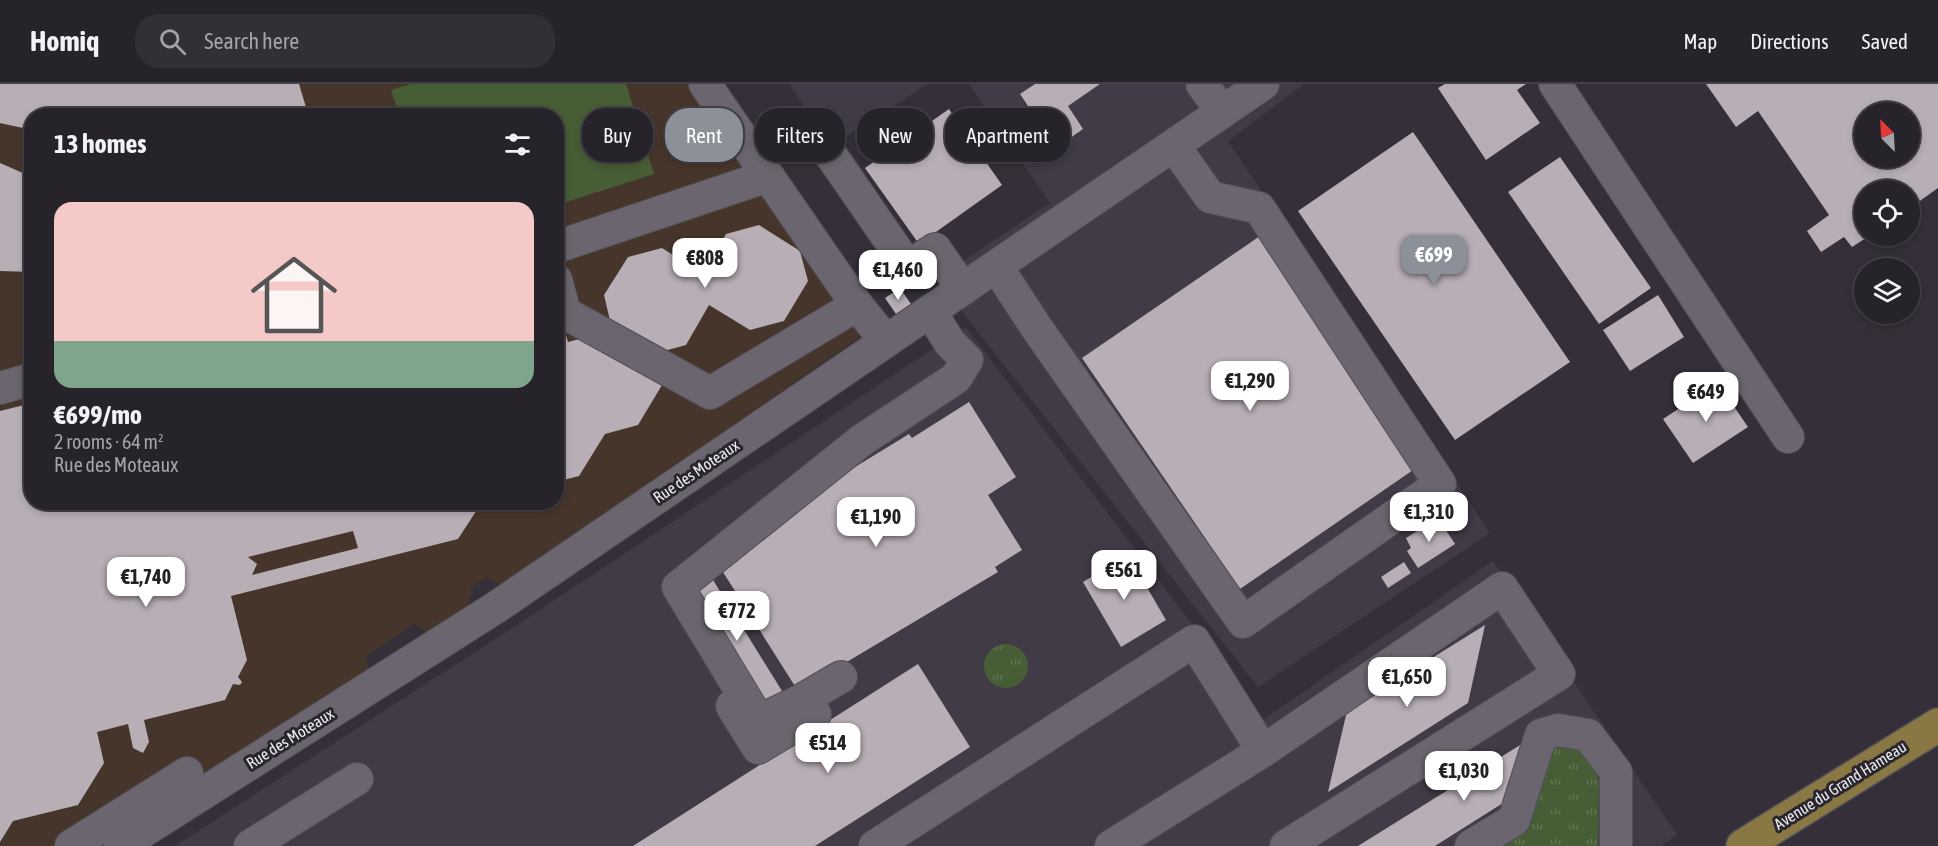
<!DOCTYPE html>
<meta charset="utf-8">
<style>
body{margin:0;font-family:"Asap Condensed",sans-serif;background:#332f36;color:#f1f3f6;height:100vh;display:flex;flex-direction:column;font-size:22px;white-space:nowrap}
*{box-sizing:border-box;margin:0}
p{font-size:20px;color:#a4a4a8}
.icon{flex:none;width:33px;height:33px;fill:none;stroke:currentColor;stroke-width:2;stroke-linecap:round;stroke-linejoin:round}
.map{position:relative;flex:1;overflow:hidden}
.side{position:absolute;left:24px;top:24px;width:540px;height:402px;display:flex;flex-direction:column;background:#27232a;border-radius:24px;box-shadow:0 3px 9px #0003,0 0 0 2px #434047}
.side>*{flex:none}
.top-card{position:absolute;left:582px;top:24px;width:570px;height:54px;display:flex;gap:12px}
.needle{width:39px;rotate:336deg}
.fabs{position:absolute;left:1854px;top:18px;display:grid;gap:12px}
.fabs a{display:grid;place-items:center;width:66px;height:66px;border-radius:50%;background:#27232a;box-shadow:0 3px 9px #0003,0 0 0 2px #434047;font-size:30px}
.price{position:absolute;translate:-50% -51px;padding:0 14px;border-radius:12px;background:#fff;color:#222;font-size:20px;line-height:39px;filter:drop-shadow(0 2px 3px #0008)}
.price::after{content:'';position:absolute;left:50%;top:36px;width:18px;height:14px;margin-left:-9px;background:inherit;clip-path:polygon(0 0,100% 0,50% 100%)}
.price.current{background:#8c9099;color:#fff}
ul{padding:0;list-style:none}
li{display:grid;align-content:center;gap:12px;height:318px;padding:0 30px}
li+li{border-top:2px solid #434047}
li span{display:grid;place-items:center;height:186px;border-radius:18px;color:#555}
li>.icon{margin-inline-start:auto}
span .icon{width:108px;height:108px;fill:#fffc;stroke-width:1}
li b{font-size:26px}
h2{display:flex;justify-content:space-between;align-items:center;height:72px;padding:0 30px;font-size:26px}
.pill{padding:0 21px;border-radius:24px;background:#27232a;box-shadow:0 3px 9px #0003,0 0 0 2px #434047;font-size:21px;line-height:54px}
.pill.current{background:#8c9099;color:#fff}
header{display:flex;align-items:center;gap:36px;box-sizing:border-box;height:84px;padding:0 30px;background:#27232a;border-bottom:2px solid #434047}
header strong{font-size:28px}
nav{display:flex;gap:33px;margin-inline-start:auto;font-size:21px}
.search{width:420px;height:54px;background:#332f36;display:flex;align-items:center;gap:15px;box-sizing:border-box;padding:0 21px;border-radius:24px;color:#a4a4a8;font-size:22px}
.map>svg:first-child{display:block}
.built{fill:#413a47}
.education{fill:#46352a;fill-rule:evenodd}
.grass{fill:url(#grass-tufts)}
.pitch{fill:#465d35}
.building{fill:#b8aeb6;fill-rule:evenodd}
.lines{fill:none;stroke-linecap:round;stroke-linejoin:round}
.minor-casing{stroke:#524e56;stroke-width:34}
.major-casing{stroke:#524e56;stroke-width:36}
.minor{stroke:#6a656e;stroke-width:32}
.major{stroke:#897843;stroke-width:33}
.labels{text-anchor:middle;stroke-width:6;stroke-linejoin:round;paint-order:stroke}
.street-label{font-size:16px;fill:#eeebf1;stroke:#2a262e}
</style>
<header>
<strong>Homiq</strong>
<div class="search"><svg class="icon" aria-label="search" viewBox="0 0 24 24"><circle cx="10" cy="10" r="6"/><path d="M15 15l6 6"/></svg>Search here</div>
<nav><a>Map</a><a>Directions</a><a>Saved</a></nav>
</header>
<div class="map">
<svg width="1938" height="762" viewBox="0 0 1938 762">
<defs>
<pattern id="grass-tufts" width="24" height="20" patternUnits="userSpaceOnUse" patternTransform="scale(1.5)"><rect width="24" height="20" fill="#465d35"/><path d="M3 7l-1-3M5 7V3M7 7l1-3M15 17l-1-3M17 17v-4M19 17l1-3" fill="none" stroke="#617453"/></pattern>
</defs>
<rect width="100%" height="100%" fill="#342f38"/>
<g class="built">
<polygon points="789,0 928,0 831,62"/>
<polygon points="969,0 1304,0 1228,57 1490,449 1258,603 936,195 1050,119"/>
<polygon points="966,243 1264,635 1493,477 1677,751 1661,762 175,762 517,541"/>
</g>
<path class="education" d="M0 0H721L883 237 502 501 486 493 472 503 468 523 428 549 414 540 366 572 369 588 93 762H0ZM32 32H556V418H32Z"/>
<g class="grass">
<circle cx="1006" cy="582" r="22"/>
<polygon points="1554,663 1576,664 1593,674 1599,699 1598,762 1482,762 1547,679"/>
</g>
<polygon class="pitch" points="411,0 626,0 654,90 557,121 556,32 399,31 391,6"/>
<g class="building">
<polygon points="0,0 299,0 308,30 32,32 32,46 0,39"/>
<polygon points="1035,0 1100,0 1068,22 1083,45 1052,67 1027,32 1032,28 1020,10"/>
<polygon points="1445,0 1526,0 1517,6 1540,39 1486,76 1438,4"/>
<path d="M1706 0H1938V104L1910 124V106H1864V152H1869L1852 163 1844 153 1821 168 1807 147 1829 131 1758 27 1736 43ZM1864 28H1910V74H1864Z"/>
<polygon points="949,25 1002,101 919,160 865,84"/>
<polygon points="1413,48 1570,278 1455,356 1298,127"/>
<polygon points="1560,73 1651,204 1599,240 1508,108"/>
<polygon points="0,79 32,93 32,188 0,187"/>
<polygon points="759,141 800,167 808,197 784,237 750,246 709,221 686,261 653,270 612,245 604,211 628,173 662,164 702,189 726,150"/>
<polygon points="1260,152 1419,382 1240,505 1082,274"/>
<polygon points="900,204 911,220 896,230 885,214"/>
<polygon points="1658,211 1684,253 1630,287 1603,246"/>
<polygon points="565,248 568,258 583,254 662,301 638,341 605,350 579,392 556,398 556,250"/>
<polygon points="1718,299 1748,343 1693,379 1663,335"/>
<polygon points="969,318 1016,393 988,411 1022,466 995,483 998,488 798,607 716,477 806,413 909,350 912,354"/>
<path d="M32 319V418H482L458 455 231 512 247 576 238 593 242 598 240 601 233 600 225 616 144 636 149 658 143 669 133 664 128 640 97 648 104 679 78 721 13 737 0 758V327ZM353 447 358 464 252 491 257 480 248 473Z"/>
<polygon points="1438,434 1455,460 1418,484 1407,467 1411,464 1406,454"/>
<polygon points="1128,471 1166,536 1121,563 1083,498"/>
<polygon points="1404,478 1411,489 1388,504 1381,493"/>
<polygon points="713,496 782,607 761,621 691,510"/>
<polygon points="1485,541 1468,619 1328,708 1347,627"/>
<polygon points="918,580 970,663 815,762 633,762"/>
<polygon points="1525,658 1546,692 1435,762 1358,762"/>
</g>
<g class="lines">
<g class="minor-casing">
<g id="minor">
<polyline points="705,0 768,92"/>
<polyline points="1202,0 1222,28"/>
<polyline points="1555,0 1788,353"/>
<polyline points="820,55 908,183 935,165 963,205"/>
<polyline points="556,163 768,92 857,221 886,257"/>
<polyline points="997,183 1036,243 1243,538 1440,400 1259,124 1210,113 1174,62"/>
<polyline points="556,196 565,229 710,309 857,221"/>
<polyline points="0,304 32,295"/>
<polyline points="841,593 800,617 759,637 678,503 862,356 956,294 967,276 950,259 930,227"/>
<polyline points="732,622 758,664 815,630"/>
<polyline points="1263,667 1502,504 1559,590 1286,762"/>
<polyline points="71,762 187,689"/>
<polyline points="120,762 495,524 1263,0"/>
<polyline points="250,762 357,695"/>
<polyline points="875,762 1194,557 1263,667 1111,762"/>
<polyline points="1471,762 1514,736 1541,651 1558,646 1588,651 1616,688 1616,762"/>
</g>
</g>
<g class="major-casing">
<polyline id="major" points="1743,762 1938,641"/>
</g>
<use href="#minor" class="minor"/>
<use href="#major" class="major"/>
</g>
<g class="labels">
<g class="street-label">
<text transform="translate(696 387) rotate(-34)" y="6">Rue des Moteaux</text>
<text transform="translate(290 654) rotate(-32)" y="6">Rue des Moteaux</text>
<text transform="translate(1840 701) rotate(-32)" y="6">Avenue du Grand Hameau</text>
</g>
</g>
</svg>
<div class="fabs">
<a><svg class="needle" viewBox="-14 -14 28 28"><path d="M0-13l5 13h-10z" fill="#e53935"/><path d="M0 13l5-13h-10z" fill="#a4a4a8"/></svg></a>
<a><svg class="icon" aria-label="locate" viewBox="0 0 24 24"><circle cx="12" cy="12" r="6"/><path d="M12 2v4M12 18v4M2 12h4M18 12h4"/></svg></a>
<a><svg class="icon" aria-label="layers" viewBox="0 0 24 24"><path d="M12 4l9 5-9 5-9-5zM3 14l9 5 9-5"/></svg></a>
</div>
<b class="price current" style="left:1434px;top:202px">€699</b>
<b class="price" style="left:705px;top:205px">€808</b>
<b class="price" style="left:898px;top:217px">€1,460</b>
<b class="price" style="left:1250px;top:328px">€1,290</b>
<b class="price" style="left:1706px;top:339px">€649</b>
<b class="price" style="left:1429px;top:459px">€1,310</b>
<b class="price" style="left:876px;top:464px">€1,190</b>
<b class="price" style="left:1124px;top:517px">€561</b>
<b class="price" style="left:146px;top:524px">€1,740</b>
<b class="price" style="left:737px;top:558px">€772</b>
<b class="price" style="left:1407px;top:624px">€1,650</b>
<b class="price" style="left:828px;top:690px">€514</b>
<b class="price" style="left:1464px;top:718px">€1,030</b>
<div class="top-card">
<a class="pill">Buy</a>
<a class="pill current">Rent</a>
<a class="pill">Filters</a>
<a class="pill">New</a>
<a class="pill">Apartment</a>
</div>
<section class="side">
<h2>13 homes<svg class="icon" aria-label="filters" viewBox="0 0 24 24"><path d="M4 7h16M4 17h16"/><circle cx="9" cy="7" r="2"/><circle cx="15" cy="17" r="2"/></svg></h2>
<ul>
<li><span style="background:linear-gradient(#f6c9c9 75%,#7fa58c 0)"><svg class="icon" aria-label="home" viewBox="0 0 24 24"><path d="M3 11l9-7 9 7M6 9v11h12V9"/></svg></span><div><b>€699/mo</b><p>2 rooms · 64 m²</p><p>Rue des Moteaux</p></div></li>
</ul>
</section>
</div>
